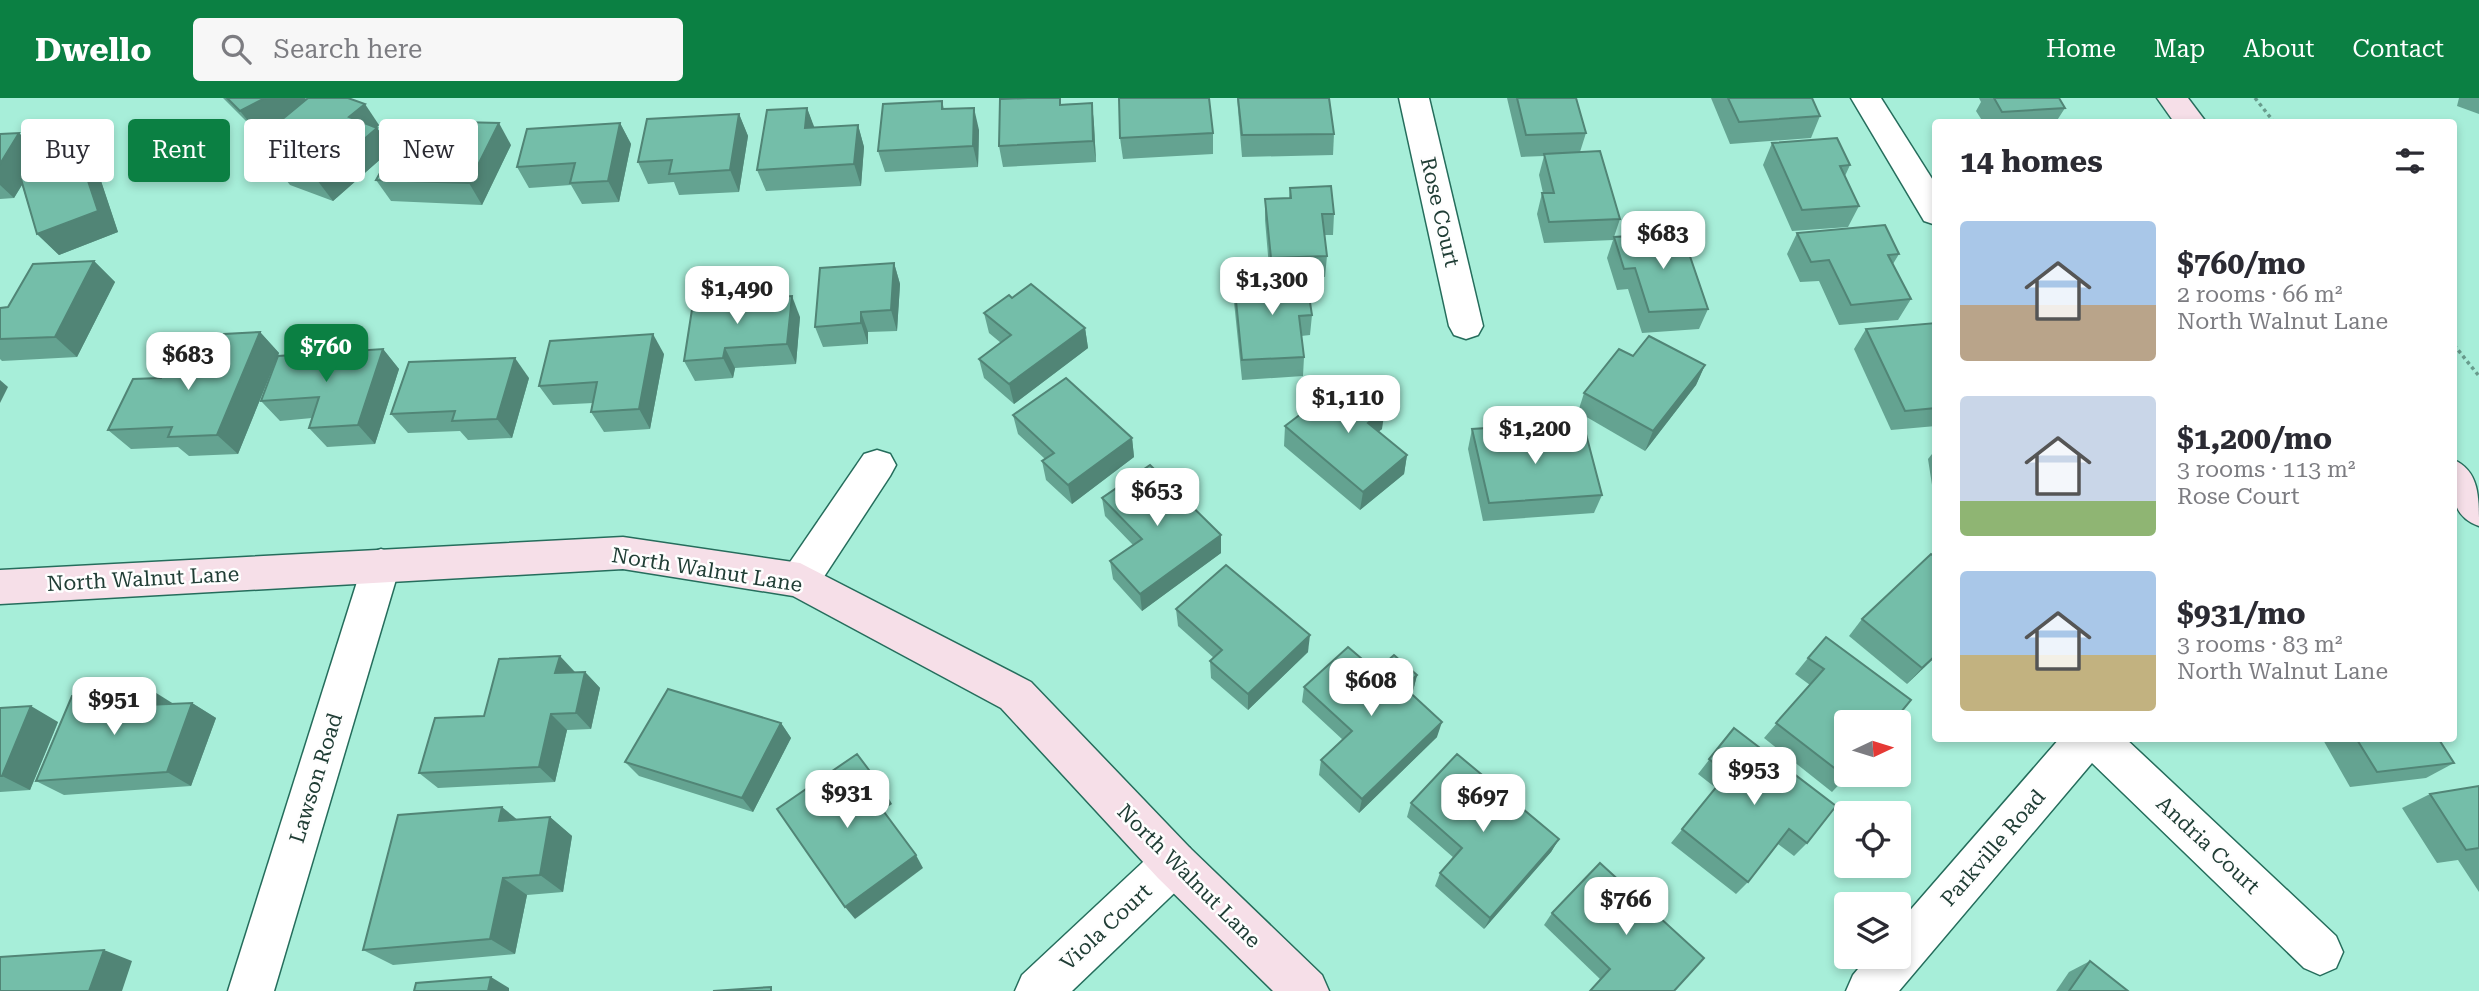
<!DOCTYPE html>
<meta charset="utf-8">
<style>
body{margin:0;font-family:"Roboto Serif",serif;background:#f7f7f7;color:#2b2b33;height:100vh;display:flex;flex-direction:column;font-size:26px;white-space:nowrap}
*{box-sizing:border-box;margin:0}
p{font-size:23px;color:#7c7c81}
.icon{flex:none;width:38px;height:38px;fill:none;stroke:currentColor;stroke-width:2;stroke-linecap:round;stroke-linejoin:round}
.map{position:relative;flex:1;overflow:hidden}
.side{position:absolute;left:1932px;top:21px;width:525px;height:623px;display:flex;flex-direction:column;background:#fff;border-radius:7px;box-shadow:0 4px 10px #0003}
.side>*{flex:none}
.top-card{position:absolute;left:21px;top:21px;width:665px;height:63px;display:flex;gap:14px}
.needle{width:46px;rotate:86deg}
.controls{position:absolute;left:1834px;top:612px;display:grid;gap:14px}
.controls a{display:grid;place-items:center;width:77px;height:77px;border-radius:7px;background:#fff;box-shadow:0 4px 10px #0003;font-size:35px}
.price{position:absolute;translate:-50% -60px;padding:0 16px;border-radius:14px;background:#fff;color:#222;font-size:23px;line-height:46px;filter:drop-shadow(0 2px 4px #0008)}
.price::after{content:'';position:absolute;left:50%;top:42px;width:21px;height:16px;margin-left:-10px;background:inherit;clip-path:polygon(0 0,100% 0,50% 100%)}
.price.active{background:#0b8043;color:#fff}
ul{padding:0;list-style:none}
li{display:flex;align-items:center;gap:21px;height:175px;padding:0 28px}
li span{display:grid;place-items:center;flex:none;width:196px;height:140px;border-radius:7px;color:#555}
li>.icon{margin-inline-start:auto}
span .icon{width:84px;height:84px;fill:#fffc;stroke-width:1}
li b{font-size:30px}
h2{display:flex;justify-content:space-between;align-items:center;height:84px;padding:0 28px;font-size:30px}
.pill{padding:0 24px;border-radius:7px;background:#fff;box-shadow:0 4px 10px #0003;font-size:24px;line-height:63px}
.pill.active{background:#0b8043;color:#fff}
header{display:flex;align-items:center;gap:42px;box-sizing:border-box;height:98px;padding:0 35px;background:#0b8043;color:#fff}
header strong{font-size:33px}
nav{display:flex;gap:38px;margin-inline-start:auto;font-size:24px}
.search{width:490px;height:63px;background:#f7f7f7;display:flex;align-items:center;gap:18px;box-sizing:border-box;padding:0 24px;border-radius:7px;color:#7c7c81;font-size:26px}
.map>svg:first-child{display:block}
.lines{fill:none;stroke-linecap:round;stroke-linejoin:round}
.street-casing{stroke:#256d5c;stroke-width:3}
.secondary-casing{stroke:#256d5c;stroke-width:3}
.path{stroke:#689c8d;stroke-width:3.5;stroke-dasharray:3.5 3.5;stroke-linecap:butt}
.street{fill:#fff;fill-rule:evenodd}
.secondary{fill:#f6dfe8;fill-rule:evenodd}
.wall{fill:#64a391}
.shaded-wall{fill:#518576}
.building{fill:#74bea9;stroke:#518576;stroke-width:2}
.labels{text-anchor:middle;stroke-width:5;stroke-linejoin:round;paint-order:stroke}
.street-label{font-size:21px;fill:#203d35;stroke:#fefefe}
</style>
<header>
<strong>Dwello</strong>
<div class="search"><svg class="icon" aria-label="search" viewBox="0 0 24 24"><circle cx="10" cy="10" r="6"/><path d="M15 15l6 6"/></svg>Search here</div>
<nav><a>Home</a><a>Map</a><a>About</a><a>Contact</a></nav>
</header>
<div class="map">
<svg width="2479" height="893" viewBox="0 0 2479 893">
<rect width="100%" height="100%" fill="#a7eed9"/>
<g class="lines">
<g class="street-casing">
<g id="street">
<polygon points="1399,0 1429,0 1483,228 1478,237 1466,241 1454,237 1449,228"/>
<polygon points="1851,0 1881,0 1936,87 1936,127 1924,123"/>
<polygon points="877,352 890,356 896,367 890,378 814,494 800,499 786,494 780,482 786,470 864,356"/>
<polygon points="381,451 395,456 400,468 274,893 228,893 362,468 367,456"/>
<polygon points="2060,640 2125,640 2336,838 2343,854 2336,870 2320,877 2304,870 2092,665 1899,893 1846,893 1853,877 1868,859 1899,859 1899,825"/>
<polygon points="1174,744 1190,750 1196,765 1190,780 1072,893 1015,893 1022,877 1158,750"/>
</g>
</g>
<g class="secondary-casing">
<g id="secondary">
<polygon points="2157,0 2188,0 2206,24 2174,24"/>
<path d="M2454 362C2479 373 2479 399 2479 428 2449 418 2451 389 2454 362Z"/>
<polygon points="623,439 800,465 1031,584 1190,750 1322,877 1329,893 1273,893 1158,780 1001,610 793,498 623,471 0,506 0,472"/>
</g>
</g>
<g class="path">
<polyline points="2255,0 2274,24"/>
<polyline points="2454,247 2479,278"/>
</g>
<use href="#street" class="street"/>
<use href="#secondary" class="secondary"/>
</g>
<g class="wall">
<polygon points="223,0 305,0 306,1 379,27 377,30 392,51 333,103 290,87 273,65 280,60 262,38 282,21 257,34"/>
<polygon points="1060,0 1061,6 1092,5 1094,27 1096,64 1003,69 999,48"/>
<polygon points="1237,0 1329,0 1334,36 1333,57 1242,59"/>
<polygon points="1507,0 1576,0 1586,35 1580,54 1620,121 1614,139 1708,211 1699,231 1642,235 1628,191 1617,192 1607,160 1613,142 1544,145 1537,116 1542,95 1543,95 1539,77 1544,58 1521,59"/>
<polygon points="1711,0 1812,0 1820,18 1811,40 1730,46"/>
<polygon points="1979,0 2059,0 2065,10 2056,24 1983,24 1976,13 1981,4"/>
<polygon points="2459,0 2479,0 2479,16 2457,8"/>
<polygon points="942,3 944,11 979,32 978,69 885,74 878,53"/>
<polygon points="807,10 814,30 858,27 864,49 861,88 766,93 757,72"/>
<polygon points="739,16 748,38 739,94 679,97 674,84 648,86 638,64"/>
<polygon points="620,25 631,46 619,104 582,106 571,87 529,90 517,69"/>
<polygon points="19,35 40,57 27,78 100,80 118,134 59,157 37,136 22,87 14,100 0,101 0,36"/>
<polygon points="1213,35 1213,56 1123,61 1120,40"/>
<polygon points="1772,45 1850,67 1845,78 1859,108 1848,129 1792,133 1763,67"/>
<polygon points="511,47 482,107 391,103 376,82"/>
<polygon points="1290,90 1334,116 1333,137 1324,137 1327,158 1325,179 1306,179 1312,217 1310,237 1301,238 1304,259 1303,278 1242,282 1234,204 1234,183 1270,181 1265,122 1265,101 1289,100"/>
<polygon points="1797,135 1899,156 1893,166 1911,201 1898,222 1839,227 1819,183 1800,184 1787,156"/>
<polygon points="94,163 115,184 77,259 2,263 0,261 0,210 8,209"/>
<polygon points="894,165 900,186 897,233 868,234 868,246 823,249 815,229"/>
<polygon points="1012,200 1085,230 1088,250 1014,306 984,280 979,261 1001,245 989,235 984,215"/>
<polygon points="800,219 796,266 735,270 733,280 695,283 684,263"/>
<polygon points="1936,225 1936,328 1891,332 1854,251 1866,231"/>
<polygon points="260,234 279,255 238,356 189,358 178,349 131,351 108,332 161,280 212,263"/>
<polygon points="383,251 399,271 375,346 327,349 309,330 312,320 280,323 261,303"/>
<polygon points="664,256 650,331 604,334 591,314 593,305 553,307 539,288"/>
<polygon points="1705,267 1696,287 1645,353 1578,314 1584,295"/>
<polygon points="529,280 512,340 468,342 460,333 408,335 391,316"/>
<polygon points="1013,317 1132,340 1134,359 1072,406 1046,382 1042,363 1045,361 1018,336"/>
<polygon points="1285,328 1382,331 1378,334 1407,357 1404,376 1360,412 1284,348"/>
<polygon points="1472,331 1521,341 1602,397 1594,415 1483,423 1468,351"/>
<polygon points="1936,351 1936,413 1928,361"/>
<polygon points="1102,400 1221,455 1142,513 1113,481 1110,463 1133,447 1105,418"/>
<polygon points="1936,460 1936,558 1907,586 1849,538 1862,521"/>
<polygon points="1176,511 1308,554 1248,612 1211,580 1210,563 1214,560 1178,528"/>
<polygon points="1808,560 1911,602 1848,677 1832,694 1764,640 1810,587 1795,576"/>
<polygon points="1376,573 1417,577 1413,593 1410,595 1437,639 1359,715 1319,677 1321,662 1343,642 1302,604 1304,589"/>
<polygon points="575,574 585,574 600,590 591,631 567,632 555,684 438,690 419,675 484,618"/>
<polygon points="192,605 216,620 191,688 64,697 36,683"/>
<polygon points="0,610 58,624 30,692 0,694"/>
<polygon points="781,625 791,640 753,714 639,678 625,664"/>
<polygon points="1734,630 1807,745 1794,758 1778,746 1748,784 1736,796 1671,745 1716,690 1698,676"/>
<polygon points="2322,640 2438,640 2454,665 2426,680 2350,689"/>
<polygon points="2479,688 2479,794 2458,762 2437,765 2402,710 2430,696"/>
<polygon points="1411,705 1559,741 1551,754 1484,831 1435,788 1440,775 1454,760 1407,719"/>
<polygon points="550,719 572,738 563,794 527,797 515,856 393,867 363,852"/>
<polygon points="1552,815 1704,860 1600,881 1544,827"/>
<polygon points="2090,863 2128,893 2056,893 2069,874"/>
</g>
<g class="shaded-wall">
<polygon points="265,0 305,0 310,7 257,34 240,13"/>
<polygon points="1092,5 1094,27 1096,64 1093,43"/>
<polygon points="365,6 379,27 364,41 349,19"/>
<polygon points="807,10 815,31 805,30"/>
<polygon points="974,10 979,32 978,69 973,48"/>
<polygon points="739,16 748,38 739,94 730,72"/>
<polygon points="499,25 511,47 482,107 469,85"/>
<polygon points="620,25 631,46 619,104 608,83"/>
<polygon points="858,27 864,49 861,88 854,66"/>
<polygon points="377,30 392,51 333,103 317,82"/>
<polygon points="19,35 40,57 14,100 0,87 0,66"/>
<polygon points="80,59 100,80 118,134 59,157 37,136"/>
<polygon points="94,163 115,184 77,259 55,239"/>
<polygon points="894,165 900,186 897,233 891,212"/>
<polygon points="792,198 800,219 796,266 787,246"/>
<polygon points="861,214 868,234 868,246 861,225"/>
<polygon points="1085,230 1088,250 1014,306 1009,286"/>
<polygon points="260,234 279,255 238,356 217,337"/>
<polygon points="653,236 664,256 650,331 639,311"/>
<polygon points="725,250 735,270 733,280 723,260"/>
<polygon points="383,251 399,271 375,346 358,327"/>
<polygon points="515,260 529,280 512,340 497,321"/>
<polygon points="1705,267 1696,287 1645,353 1653,333"/>
<polygon points="0,282 8,289 0,305"/>
<polygon points="1385,311 1382,331 1365,344 1368,325"/>
<polygon points="1132,340 1134,359 1072,406 1068,387"/>
<polygon points="1407,357 1404,376 1360,412 1363,394"/>
<polygon points="1221,437 1221,455 1142,513 1140,496"/>
<polygon points="1310,537 1308,554 1248,612 1248,596"/>
<polygon points="1936,557 1936,558 1907,586 1922,570"/>
<polygon points="560,558 575,574 555,575"/>
<polygon points="585,574 600,590 591,631 576,615"/>
<polygon points="1417,577 1413,593 1400,605 1404,589"/>
<polygon points="153,593 177,608 147,607"/>
<polygon points="192,605 216,620 191,688 167,674"/>
<polygon points="31,608 58,624 30,692 2,678"/>
<polygon points="551,616 567,632 555,684 539,669"/>
<polygon points="1442,624 1437,639 1359,715 1362,701"/>
<polygon points="781,625 791,640 753,714 742,700"/>
<polygon points="884,692 892,706 882,713 873,699"/>
<polygon points="502,709 525,728 499,723"/>
<polygon points="550,719 572,738 563,794 540,777"/>
<polygon points="1559,741 1551,754 1484,831 1490,820"/>
<polygon points="916,757 923,770 855,821 845,809"/>
<polygon points="503,780 527,797 515,856 490,841"/>
<polygon points="104,852 132,863 122,893 89,893"/>
<polygon points="491,879 509,890 509,893 488,893"/>
</g>
<g class="building">
<polygon points="227,0 265,0 240,13"/>
<polygon points="308,0 348,0 365,6 349,19 377,30 317,82 273,65 293,49 262,38"/>
<polygon points="1028,0 1060,0 1060,7 1092,5 1093,43 999,48 1000,1"/>
<polygon points="1119,0 1209,0 1213,35 1120,40"/>
<polygon points="1238,0 1329,0 1334,36 1242,37"/>
<polygon points="1517,0 1576,0 1586,35 1526,37"/>
<polygon points="1728,0 1812,0 1820,18 1739,24"/>
<polygon points="1994,0 2059,0 2065,10 2002,14"/>
<polygon points="942,3 942,11 974,10 973,48 878,53 883,6"/>
<polygon points="807,10 805,30 858,27 854,66 757,72 767,12"/>
<polygon points="739,16 730,72 669,76 672,62 638,64 647,21"/>
<polygon points="460,24 499,25 469,85 376,82 398,43 449,45"/>
<polygon points="620,25 608,83 570,85 575,65 517,69 527,31"/>
<polygon points="19,35 0,66 0,36"/>
<polygon points="1837,40 1850,67 1840,68 1859,108 1802,112 1772,45"/>
<polygon points="1600,53 1620,121 1549,124 1542,95 1554,95 1544,56"/>
<polygon points="80,59 98,113 37,136 21,81"/>
<polygon points="1331,88 1334,116 1322,116 1327,158 1271,160 1265,101 1291,100 1290,90"/>
<polygon points="1885,127 1899,156 1888,157 1911,201 1851,207 1829,162 1811,164 1797,135"/>
<polygon points="1682,135 1708,211 1649,214 1635,170 1624,171 1614,139"/>
<polygon points="94,163 55,239 0,241 0,210 8,209 33,166"/>
<polygon points="894,165 891,212 861,214 861,225 815,229 820,170"/>
<polygon points="1306,179 1312,217 1299,218 1304,259 1242,262 1234,183"/>
<polygon points="1031,186 1085,230 1009,286 979,261 1011,237 984,215 1009,197 1012,200"/>
<polygon points="792,198 787,246 725,250 723,260 684,263 693,205"/>
<polygon points="1936,225 1936,310 1905,313 1866,231"/>
<polygon points="260,234 217,337 168,339 172,329 108,332 133,281 161,280 167,264 212,263 224,236"/>
<polygon points="653,236 639,311 591,314 597,284 539,288 550,243"/>
<polygon points="1649,238 1705,267 1653,333 1584,295 1619,251 1633,258"/>
<polygon points="383,251 358,327 309,330 319,299 261,303 278,258"/>
<polygon points="515,260 497,321 452,323 455,313 391,316 409,264"/>
<polygon points="1066,280 1132,340 1068,387 1042,363 1054,355 1013,317"/>
<polygon points="1347,281 1385,311 1368,325 1407,357 1363,394 1285,328"/>
<polygon points="1518,328 1521,341 1586,336 1602,397 1489,405 1472,331"/>
<polygon points="1150,367 1221,437 1140,496 1110,463 1142,441 1102,400"/>
<polygon points="1931,456 1936,460 1936,557 1922,570 1862,521"/>
<polygon points="1226,467 1310,537 1248,596 1210,563 1222,552 1176,511"/>
<polygon points="1826,539 1911,602 1892,625 1846,625 1846,677 1848,677 1846,679 1776,625 1824,571 1808,560"/>
<polygon points="1348,549 1376,573 1394,557 1417,577 1404,589 1442,624 1362,701 1321,662 1352,633 1304,589"/>
<polygon points="560,558 555,575 585,574 576,615 551,616 539,669 419,675 435,620 484,618 499,561"/>
<polygon points="668,591 781,625 742,700 625,664"/>
<polygon points="153,593 147,607 192,605 167,674 36,683 72,598"/>
<polygon points="31,608 2,678 0,678 0,610"/>
<polygon points="1734,630 1836,708 1807,745 1789,731 1748,784 1682,731 1727,676 1709,661"/>
<polygon points="2356,640 2438,640 2454,665 2377,674"/>
<polygon points="857,656 884,692 873,699 916,757 845,809 777,711"/>
<polygon points="1457,656 1559,741 1490,820 1440,775 1462,750 1411,705"/>
<polygon points="2479,688 2479,750 2466,752 2430,696"/>
<polygon points="502,709 499,723 550,719 540,777 503,780 490,841 363,852 398,717"/>
<polygon points="1600,765 1704,860 1674,893 1590,893 1610,871 1552,815"/>
<polygon points="104,852 89,893 0,893 0,859"/>
<polygon points="2090,863 2128,893 2069,893"/>
<polygon points="491,879 488,893 414,893 416,885"/>
<polygon points="771,889 771,893 713,893"/>
</g>
<g class="labels">
<g class="street-label">
<text transform="translate(1440 114) rotate(77)" y="7">Rose Court</text>
<text transform="translate(707 472) rotate(9)" y="7">North Walnut Lane</text>
<text transform="translate(143 481) rotate(-3)" y="7">North Walnut Lane</text>
<text transform="translate(316 680) rotate(-73)" y="7">Lawson Road</text>
<text transform="translate(2208 747) rotate(43)" y="7">Andria Court</text>
<text transform="translate(1993 750) rotate(-49)" y="7">Parkville Road</text>
<text transform="translate(1189 778) rotate(45)" y="7">North Walnut Lane</text>
<text transform="translate(1106 829) rotate(-43)" y="7">Viola Court</text>
</g>
</g>
</svg>
<div class="controls">
<a><svg class="needle" viewBox="-14 -14 28 28"><path d="M0-13l5 13h-10z" fill="#e53935"/><path d="M0 13l5-13h-10z" fill="#7c7c81"/></svg></a>
<a><svg class="icon" aria-label="locate" viewBox="0 0 24 24"><circle cx="12" cy="12" r="6"/><path d="M12 2v4M12 18v4M2 12h4M18 12h4"/></svg></a>
<a><svg class="icon" aria-label="layers" viewBox="0 0 24 24"><path d="M12 4l9 5-9 5-9-5zM3 14l9 5 9-5"/></svg></a>
</div>
<b class="price" style="left:1663px;top:173px">$683</b>
<b class="price" style="left:1272px;top:219px">$1,300</b>
<b class="price" style="left:737px;top:228px">$1,490</b>
<b class="price active" style="left:326px;top:286px">$760</b>
<b class="price" style="left:188px;top:294px">$683</b>
<b class="price" style="left:1348px;top:337px">$1,110</b>
<b class="price" style="left:1535px;top:368px">$1,200</b>
<b class="price" style="left:1157px;top:430px">$653</b>
<b class="price" style="left:1371px;top:620px">$608</b>
<b class="price" style="left:114px;top:639px">$951</b>
<b class="price" style="left:1754px;top:709px">$953</b>
<b class="price" style="left:847px;top:732px">$931</b>
<b class="price" style="left:1483px;top:736px">$697</b>
<b class="price" style="left:1626px;top:839px">$766</b>
<div class="top-card">
<a class="pill">Buy</a>
<a class="pill active">Rent</a>
<a class="pill">Filters</a>
<a class="pill">New</a>
</div>
<section class="side">
<h2>14 homes<svg class="icon" aria-label="filters" viewBox="0 0 24 24"><path d="M4 7h16M4 17h16"/><circle cx="9" cy="7" r="2"/><circle cx="15" cy="17" r="2"/></svg></h2>
<ul>
<li><span style="background:linear-gradient(#a9c7e8 60%,#b9a48a 0)"><svg class="icon" aria-label="home" viewBox="0 0 24 24"><path d="M3 11l9-7 9 7M6 9v11h12V9"/></svg></span><div><b>$760/mo</b><p>2 rooms · 66 m²</p><p>North Walnut Lane</p></div></li>
<li><span style="background:linear-gradient(#c9d6e8 75%,#8fb573 0)"><svg class="icon" aria-label="home" viewBox="0 0 24 24"><path d="M3 11l9-7 9 7M6 9v11h12V9"/></svg></span><div><b>$1,200/mo</b><p>3 rooms · 113 m²</p><p>Rose Court</p></div></li>
<li><span style="background:linear-gradient(#a9c7e8 60%,#c2b280 0)"><svg class="icon" aria-label="home" viewBox="0 0 24 24"><path d="M3 11l9-7 9 7M6 9v11h12V9"/></svg></span><div><b>$931/mo</b><p>3 rooms · 83 m²</p><p>North Walnut Lane</p></div></li>
</ul>
</section>
</div>
